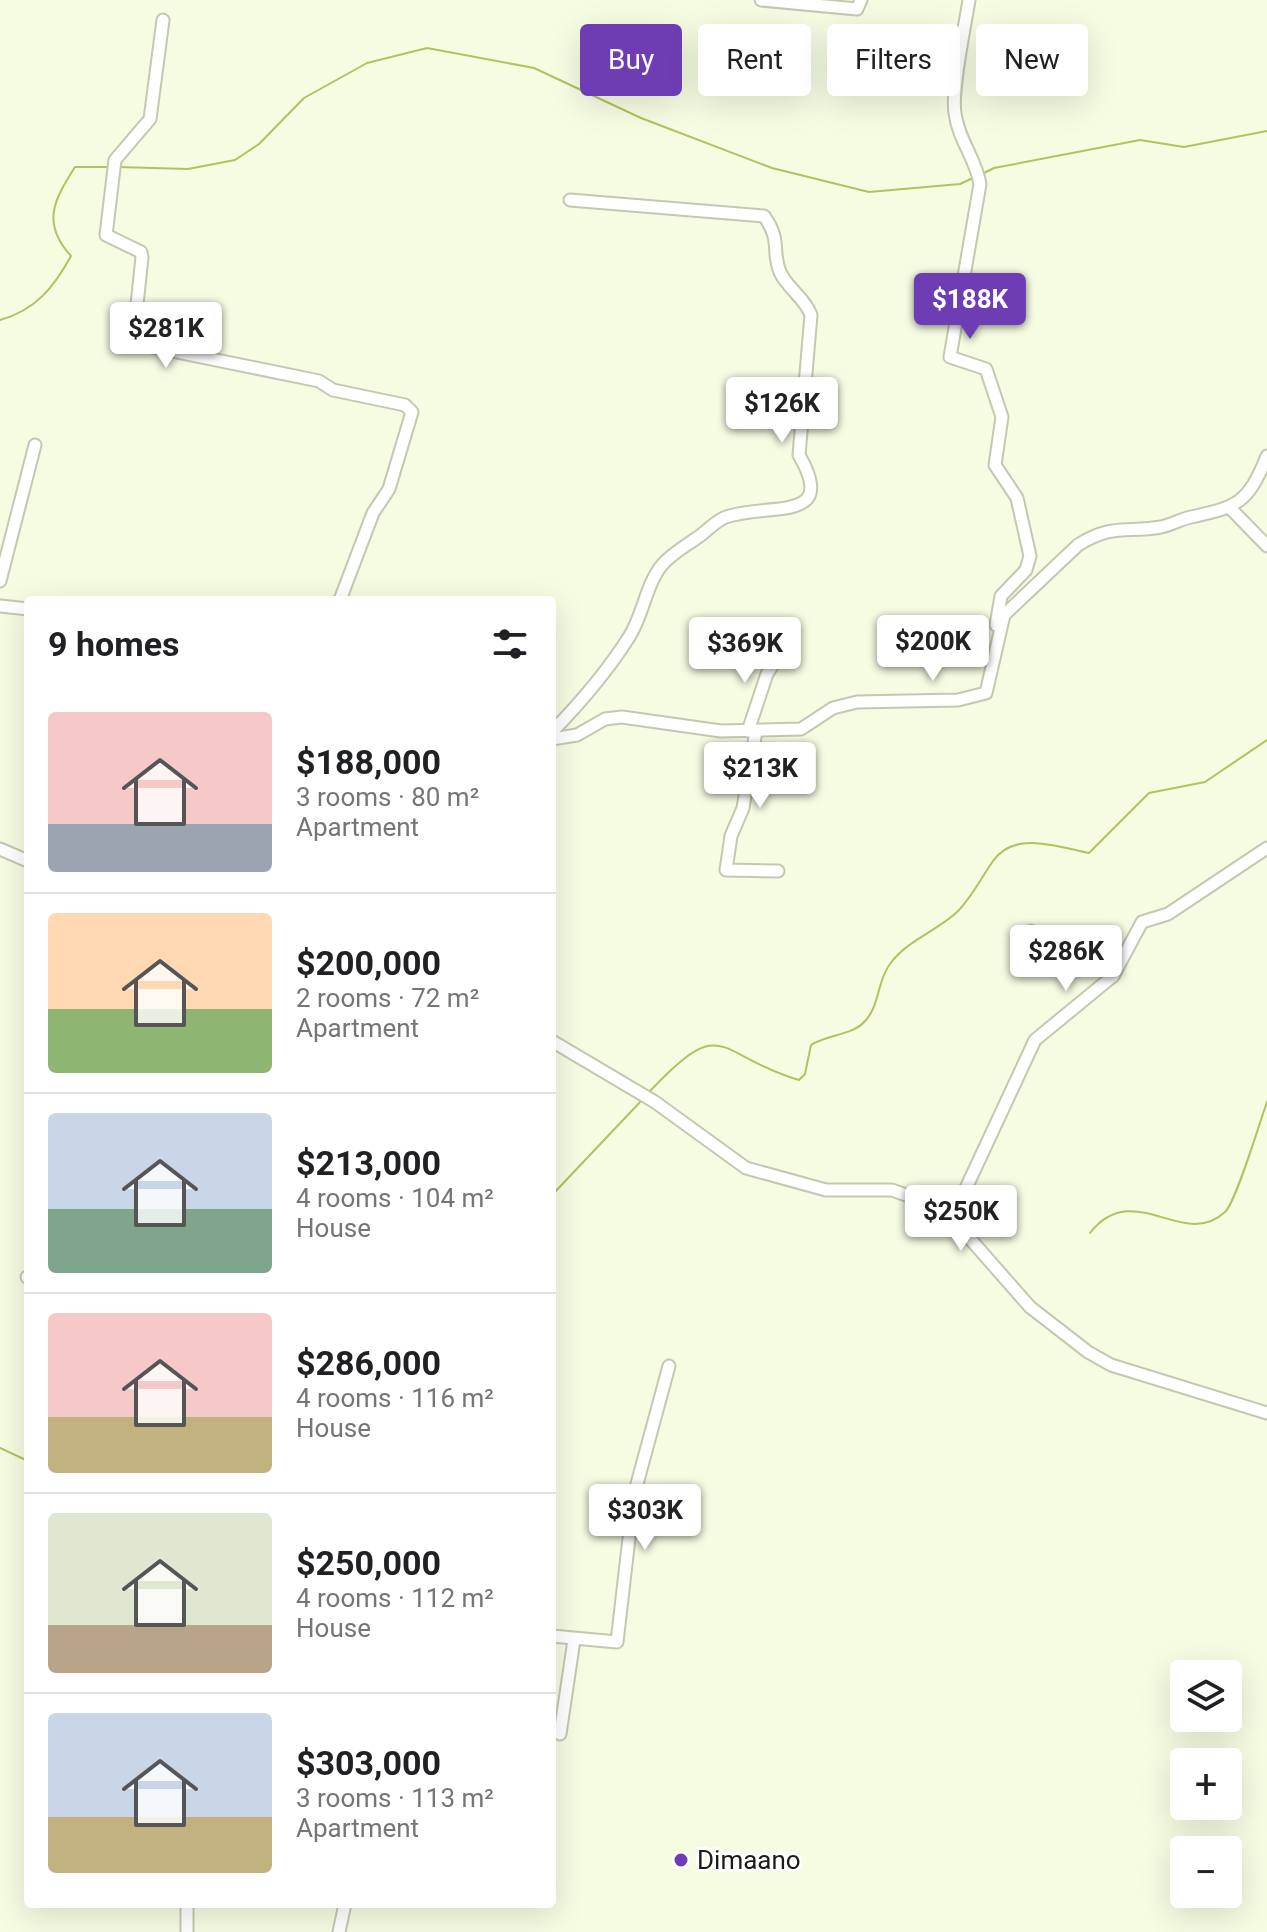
<!DOCTYPE html>
<meta charset="utf-8">
<style>
body{margin:0;font-family:Roboto,sans-serif;background:#f2f2f2;color:#202124;height:100vh;display:flex;flex-direction:column;font-size:30px;white-space:nowrap}
*{box-sizing:border-box;margin:0}
p{font-size:26px;color:#757577}
.icon{flex:none;width:44px;height:44px;fill:none;stroke:currentColor;stroke-width:2;stroke-linecap:round;stroke-linejoin:round}
.map{position:relative;flex:1;overflow:hidden}
.sheet{position:absolute;left:24px;top:596px;width:532px;height:1312px;display:flex;flex-direction:column;background:#fff;border-radius:8px;box-shadow:0 8px 32px #0002}
.sheet>*{flex:none}
.hud{position:absolute;left:580px;top:24px;width:566px;height:72px;display:flex;gap:16px}
.controls{position:absolute;left:1170px;top:1660px;display:grid;gap:16px}
.controls a{display:grid;place-items:center;width:72px;height:72px;border-radius:8px;background:#fff;box-shadow:0 8px 32px #0002;font-size:40px}
.price{position:absolute;translate:-50% -68px;padding:0 18px;border-radius:8px;background:#fff;color:#222;font-size:26px;line-height:52px;filter:drop-shadow(0 2px 4px #0008)}
.price::after{content:'';position:absolute;left:50%;top:48px;width:24px;height:18px;margin-left:-12px;background:inherit;clip-path:polygon(0 0,100% 0,50% 100%)}
.price.on{background:#6e3db4;color:#fff}
ul{padding:0;list-style:none}
li{display:flex;align-items:center;gap:24px;height:200px;padding:0 24px}
li+li{border-top:2px solid #e0e0e0}
li span{display:grid;place-items:center;flex:none;width:224px;height:160px;border-radius:8px;color:#555}
li>.icon{margin-inline-start:auto}
span .icon{width:96px;height:96px;fill:#fffc;stroke-width:1}
li b{font-size:34px}
h2{display:flex;justify-content:space-between;align-items:center;height:96px;padding:0 24px;font-size:34px}
.pill{padding:0 28px;border-radius:8px;background:#fff;box-shadow:0 8px 32px #0002;font-size:28px;line-height:72px}
.pill.on{background:#6e3db4;color:#fff}
.map>svg:first-child{display:block}
.lines{fill:none;stroke-linecap:round;stroke-linejoin:round}
.stream{stroke:#b0c35d;stroke-width:2}
.minor-casing{stroke:#c3c9b1;stroke-width:15}
.minor{stroke:#fff;stroke-width:11}
.poi-dot{fill:#6e3db4;stroke:#fff;stroke-width:3}
.labels{text-anchor:middle;stroke-width:6;stroke-linejoin:round;paint-order:stroke}
.poi-label{font-size:26px;fill:#1b1d14;stroke:#fff;text-anchor:start}
</style>
<div class="map">
<svg width="1267" height="1932" viewBox="0 0 1267 1932">
<rect width="100%" height="100%" fill="#f5fce2"/>
<g class="lines">
<g class="stream">
<polyline points="118,167 188,169 235,160 259,144 304,98 367,63 427,48 534,68 641,118 772,168 869,192 960,184 973,178"/>
<polyline points="982,174 994,168 1140,140 1184,147 1267,131"/>
<path d="M0 320C36 310 54 287 71 256 41 223 54 200 75 167H108"/>
<path d="M649 1092C726 1011 714 1055 799 1080L805 1074 811 1045C828 1034 853 1036 866 1020 880 1004 877 981 890 964 906 941 937 931 957 912 972 897 981 878 993 861 1015 830 1058 847 1089 853L1149 793 1205 782 1267 740"/>
<polyline points="552,1195 642,1100"/>
<path d="M1090 1233C1134 1177 1183 1251 1225 1212 1236 1202 1260 1121 1267 1102"/>
<polyline points="0,1448 28,1461"/>
</g>
<g class="minor-casing">
<g id="minor">
<polyline points="761,0 857,9 861,0"/>
<path d="M969 0C965 26 951 91 955 113 958 139 976 159 980 184L950 357 986 369 1002 417 995 465 1017 498 1030 556 1026 570 1001 596 996 625"/>
<polyline points="163,20 150,119 115,160 106,235 141,252 142,257 133,343 319,381 333,390 405,405 412,412 389,489 373,513 340,600"/>
<polyline points="1231,509 1267,546"/>
<polyline points="0,581 35,445"/>
<polyline points="0,606 28,609"/>
<polyline points="748,731 767,674 778,657"/>
<polyline points="756,731 743,808 731,836 726,870 778,871"/>
<path d="M552 732C581 702 607 672 629 637 643 616 646 584 662 565 672 553 689 544 701 535 709 529 717 520 726 517 769 502 839 524 799 455L811 315C805 298 787 288 780 272 771 250 782 241 764 216L570 200"/>
<path d="M552 739 577 735 605 719 622 717 721 731 801 729 833 708 857 702 958 700 986 693 1004 615 1078 545C1113 523 1127 533 1161 527 1171 525 1181 519 1191 517 1238 507 1248 503 1267 456"/>
<polyline points="0,849 28,861"/>
<polyline points="1031,931 1113,976"/>
<polyline points="552,1041 655,1102 746,1168 826,1190 892,1190 943,1208 1030,1307 1088,1352 1111,1365 1267,1413"/>
<polyline points="953,1216 1035,1040 1113,976 1142,922 1168,914 1267,848"/>
<polyline points="27,1277 28,1278"/>
<polyline points="552,1636 617,1642 634,1495 669,1366"/>
<polyline points="560,1734 574,1640"/>
<polyline points="187,1904 187,1932"/>
<polyline points="339,1932 345,1904"/>
</g>
</g>
<use href="#minor" class="minor"/>
</g>
<circle class="poi-dot" cx="681" cy="1860" r="8"/>
<g class="labels">
<g class="poi-label">
<text x="697" y="1869">Dimaano</text>
</g>
</g>
</svg>
<div class="controls">
<a><svg class="icon" aria-label="layers" viewBox="0 0 24 24"><path d="M12 4l9 5-9 5-9-5zM3 14l9 5 9-5"/></svg></a>
<a>+</a>
<a>−</a>
</div>
<b class="price on" style="left:970px;top:341px">$188K</b>
<b class="price" style="left:166px;top:370px">$281K</b>
<b class="price" style="left:782px;top:445px">$126K</b>
<b class="price" style="left:933px;top:683px">$200K</b>
<b class="price" style="left:745px;top:685px">$369K</b>
<b class="price" style="left:760px;top:810px">$213K</b>
<b class="price" style="left:1066px;top:993px">$286K</b>
<b class="price" style="left:961px;top:1253px">$250K</b>
<b class="price" style="left:645px;top:1552px">$303K</b>
<div class="hud">
<a class="pill on">Buy</a>
<a class="pill">Rent</a>
<a class="pill">Filters</a>
<a class="pill">New</a>
</div>
<section class="sheet">
<h2>9 homes<svg class="icon" aria-label="filters" viewBox="0 0 24 24"><path d="M4 7h16M4 17h16"/><circle cx="9" cy="7" r="2"/><circle cx="15" cy="17" r="2"/></svg></h2>
<ul>
<li><span style="background:linear-gradient(#f6c9c9 70%,#9aa5b1 0)"><svg class="icon" aria-label="home" viewBox="0 0 24 24"><path d="M3 11l9-7 9 7M6 9v11h12V9"/></svg></span><div><b>$188,000</b><p>3 rooms · 80 m²</p><p>Apartment</p></div></li>
<li><span style="background:linear-gradient(#ffd9b3 60%,#8fb573 0)"><svg class="icon" aria-label="home" viewBox="0 0 24 24"><path d="M3 11l9-7 9 7M6 9v11h12V9"/></svg></span><div><b>$200,000</b><p>2 rooms · 72 m²</p><p>Apartment</p></div></li>
<li><span style="background:linear-gradient(#c9d6e8 60%,#7fa58c 0)"><svg class="icon" aria-label="home" viewBox="0 0 24 24"><path d="M3 11l9-7 9 7M6 9v11h12V9"/></svg></span><div><b>$213,000</b><p>4 rooms · 104 m²</p><p>House</p></div></li>
<li><span style="background:linear-gradient(#f6c9c9 65%,#c2b280 0)"><svg class="icon" aria-label="home" viewBox="0 0 24 24"><path d="M3 11l9-7 9 7M6 9v11h12V9"/></svg></span><div><b>$286,000</b><p>4 rooms · 116 m²</p><p>House</p></div></li>
<li><span style="background:linear-gradient(#dfe7d0 70%,#b9a48a 0)"><svg class="icon" aria-label="home" viewBox="0 0 24 24"><path d="M3 11l9-7 9 7M6 9v11h12V9"/></svg></span><div><b>$250,000</b><p>4 rooms · 112 m²</p><p>House</p></div></li>
<li><span style="background:linear-gradient(#c9d6e8 65%,#c2b280 0)"><svg class="icon" aria-label="home" viewBox="0 0 24 24"><path d="M3 11l9-7 9 7M6 9v11h12V9"/></svg></span><div><b>$303,000</b><p>3 rooms · 113 m²</p><p>Apartment</p></div></li>
</ul>
</section>
</div>
